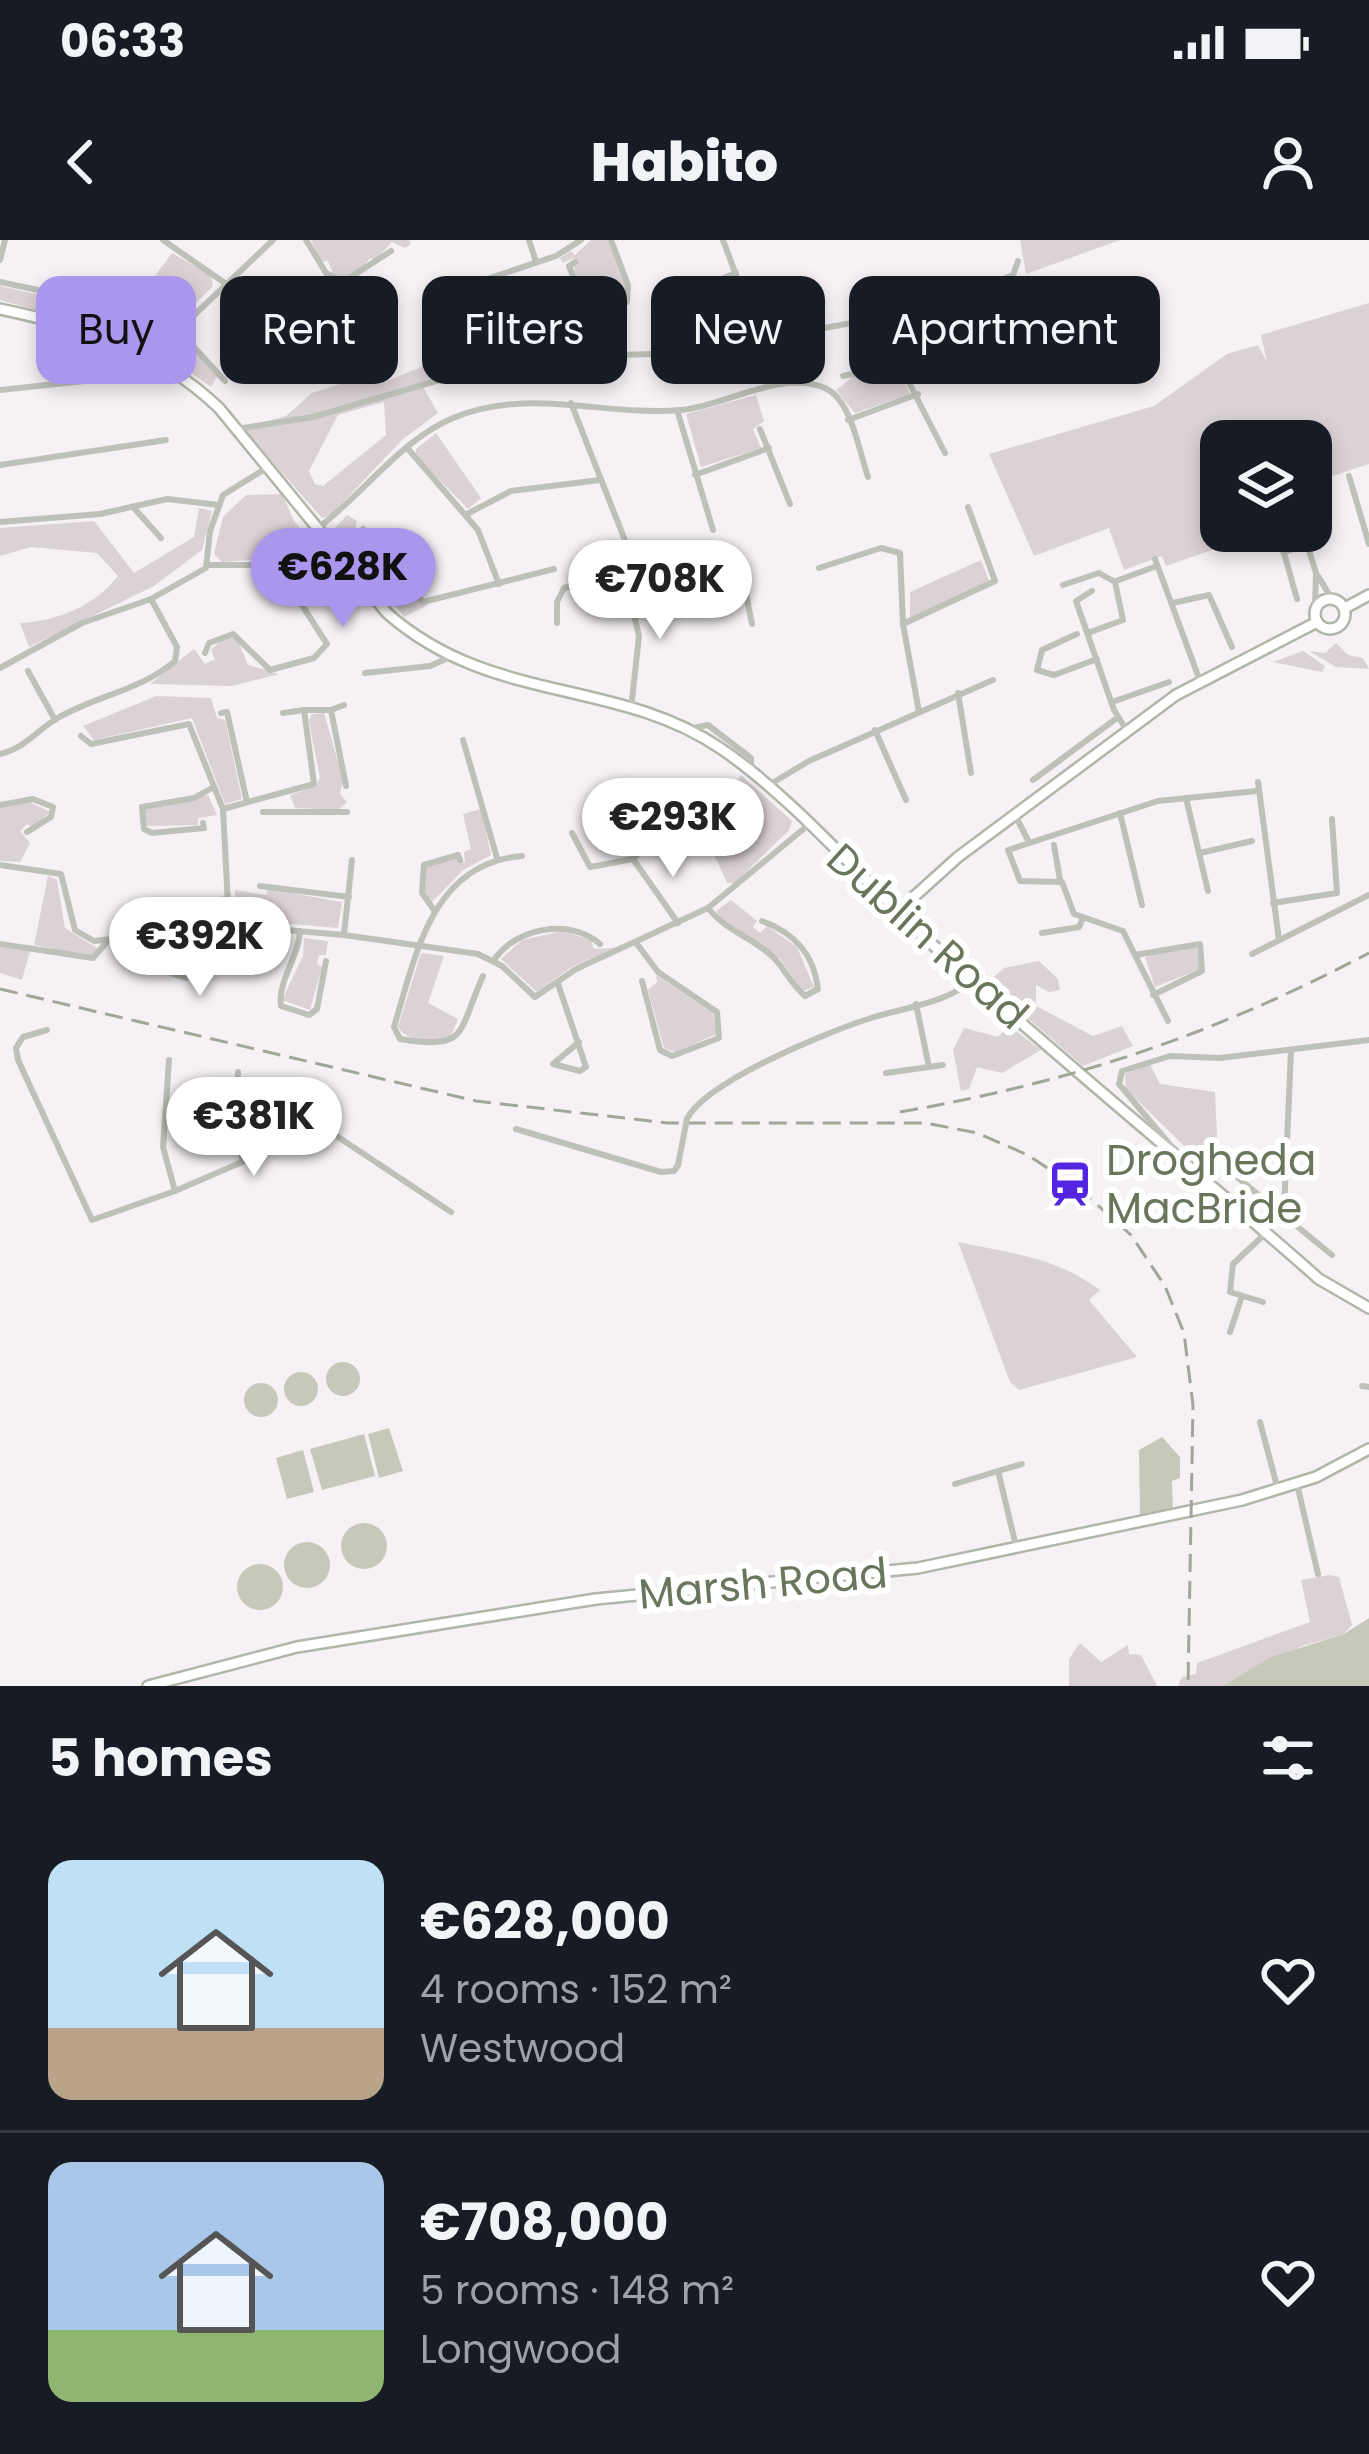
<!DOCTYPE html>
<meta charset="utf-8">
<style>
body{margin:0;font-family:Poppins,sans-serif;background:#242831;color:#f1f3f6;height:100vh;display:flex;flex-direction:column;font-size:45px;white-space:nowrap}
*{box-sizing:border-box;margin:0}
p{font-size:39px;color:#9ea1a6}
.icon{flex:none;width:66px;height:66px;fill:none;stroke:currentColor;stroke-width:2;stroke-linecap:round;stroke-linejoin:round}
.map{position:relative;height:1446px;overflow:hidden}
.drawer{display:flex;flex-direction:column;background:#171b24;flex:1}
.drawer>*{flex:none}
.top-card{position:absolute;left:36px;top:36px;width:1299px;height:108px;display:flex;gap:24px}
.fabs{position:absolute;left:1200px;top:180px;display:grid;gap:24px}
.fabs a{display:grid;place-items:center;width:132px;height:132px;border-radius:24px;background:#171b24;box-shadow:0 6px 18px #0003;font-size:60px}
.price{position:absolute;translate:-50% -102px;padding:0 27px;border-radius:42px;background:#fff;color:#222;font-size:39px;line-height:78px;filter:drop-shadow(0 3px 6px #0008)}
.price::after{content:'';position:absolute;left:50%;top:72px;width:36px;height:27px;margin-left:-18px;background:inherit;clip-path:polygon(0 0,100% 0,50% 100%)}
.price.selected{background:#aa96ed;color:#111}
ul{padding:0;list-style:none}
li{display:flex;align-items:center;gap:36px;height:300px;padding:0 48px}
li+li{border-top:3px solid #363941}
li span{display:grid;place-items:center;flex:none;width:336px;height:240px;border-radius:24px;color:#555}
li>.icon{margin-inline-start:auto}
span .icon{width:144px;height:144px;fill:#fffc;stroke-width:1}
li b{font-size:51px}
h2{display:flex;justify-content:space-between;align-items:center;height:144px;padding:0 48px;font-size:51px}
.chip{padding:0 42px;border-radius:24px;background:#171b24;box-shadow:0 6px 18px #0003;font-size:42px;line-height:108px}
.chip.selected{background:#aa96ed;color:#111}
.status{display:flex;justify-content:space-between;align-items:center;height:84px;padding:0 60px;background:#171b24;direction:ltr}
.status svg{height:33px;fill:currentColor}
header{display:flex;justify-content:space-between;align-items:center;height:156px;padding:0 48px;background:#171b24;font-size:54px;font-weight:800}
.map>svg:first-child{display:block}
.green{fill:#dbd2d5;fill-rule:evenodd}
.water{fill:#c6c9ba}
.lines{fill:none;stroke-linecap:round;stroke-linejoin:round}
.secondary-casing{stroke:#b1b6ab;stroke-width:14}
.street{stroke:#bec1b9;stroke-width:6}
.secondary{stroke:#fff;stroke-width:9}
.rail{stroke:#a0a699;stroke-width:3;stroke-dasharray:18 9;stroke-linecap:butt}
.street-bridge{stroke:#bec1b9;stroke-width:6}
.labels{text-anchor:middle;stroke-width:12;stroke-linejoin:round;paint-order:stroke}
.street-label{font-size:42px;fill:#6a765c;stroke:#fff}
.poi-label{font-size:42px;fill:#6a765c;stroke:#fff;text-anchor:start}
</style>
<div class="status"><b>06:33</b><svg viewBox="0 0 49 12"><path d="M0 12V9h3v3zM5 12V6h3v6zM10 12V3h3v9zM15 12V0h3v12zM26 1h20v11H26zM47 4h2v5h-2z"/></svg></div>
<header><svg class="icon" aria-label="back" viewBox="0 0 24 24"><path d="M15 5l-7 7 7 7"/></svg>Habito<svg class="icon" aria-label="person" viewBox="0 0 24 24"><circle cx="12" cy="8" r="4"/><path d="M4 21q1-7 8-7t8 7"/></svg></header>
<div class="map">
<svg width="1369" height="1446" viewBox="0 0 1369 1446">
<rect width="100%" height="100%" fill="#f5f1f5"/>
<g class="green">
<polygon points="311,0 409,0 411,4 405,8 392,2 375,20 370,18 360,31 342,39 333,34 328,21 321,22"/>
<polygon points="591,0 608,0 626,48 623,60 588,58 575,36 574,18 563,23 560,18 571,11 575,15"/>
<polygon points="1020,0 1120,0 1026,34"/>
<polygon points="172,13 211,35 213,46 191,68 167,61 135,63"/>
<polygon points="730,39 739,51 691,64 684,58 714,51"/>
<polygon points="0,46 122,73 171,73 179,80 172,96 150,103 0,60"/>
<polygon points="1369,63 1369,224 1311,243 1311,201 1221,201 1221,291 1266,291 1166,326 1162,316 1124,330 1109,288 1034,316 989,214 1154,166 1227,114 1258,105 1267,122 1261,95"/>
<polygon points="188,106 218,135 211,147 177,123 177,110"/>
<path d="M445 109 457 134 422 145 438 173 403 199 331 275 322 278 242 188 286 176 312 153 346 142 380 144 419 128ZM384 162 386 195 323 246 315 244 309 231 338 175Z"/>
<polygon points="887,131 901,134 910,154 855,173 836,150 854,136"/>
<polygon points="756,155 764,181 753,189 761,208 701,227 686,174"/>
<polygon points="436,193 481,258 468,269 416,216 416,209"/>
<polygon points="282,254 294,281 333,328 293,344 285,324 299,310 294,305 264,319 222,322 214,314 223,277 246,255"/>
<path d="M199 268 212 271 202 310 154 346 29 407 20 383C57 381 95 366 118 336L97 313 31 307 0 316V288L94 281 134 333 194 297Z"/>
<polygon points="347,275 357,281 354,293 428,365 404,377 335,288"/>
<polygon points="981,320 990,343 910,380 910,352"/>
<polygon points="224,397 237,398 248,425 279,434 232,446 150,444 194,409 205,424 215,419 211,410"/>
<polygon points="1336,403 1348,415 1363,418 1369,429 1336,427 1309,411 1325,413"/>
<polygon points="1303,411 1325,426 1322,432 1273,422"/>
<polygon points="156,456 211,458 217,478 225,480 242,559 225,564 192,478 94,500 83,486"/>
<polygon points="324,473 343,539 340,554 347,562 338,570 295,568 290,555 316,546 320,538 309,481 312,474"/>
<polygon points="741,535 792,581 789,590 735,643 727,643 707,599 714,576"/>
<polygon points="208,555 217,575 198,578 198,585 146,586 144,569 149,566"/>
<polygon points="29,562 50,572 34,588 27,584 20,591 30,603 20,622 0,621 0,568"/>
<polygon points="481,569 491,615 463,630 431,663 425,651 427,626 453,618 465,622 464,612 471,609 463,574"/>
<polygon points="48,636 57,640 65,688 97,708 92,717 34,705"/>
<polygon points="268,649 342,662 338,688 235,679 235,650 266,655"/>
<polygon points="731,660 757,681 753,687 760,693 767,686 797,707 814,747 803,751 780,719 722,681 716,671"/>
<polygon points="221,666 220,681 147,691 144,685 157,683 163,669"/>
<polygon points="563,691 591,700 594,709 616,708 573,726 537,752 501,719 522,700"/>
<polygon points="215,696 200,701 198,709 206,713 201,733 166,729 159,704"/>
<polygon points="304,698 328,701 326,715 319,715 317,724 322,727 310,770 282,760 303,716"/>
<polygon points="1196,704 1200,729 1155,747 1145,717"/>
<polygon points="0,707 30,711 22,740 0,733"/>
<path d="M421 713 444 716 428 763 458 779 450 798C434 804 407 802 398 787Z"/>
<polygon points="1039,721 1058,739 1060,750 1049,752 1036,745 1036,766 1093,796 1122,786 1133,806 1083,826 987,743 1004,728"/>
<polygon points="656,735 713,773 717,794 675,812 664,808 648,750 657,742"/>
<polygon points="1008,785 1041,810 1002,833 977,827 969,849 961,851 953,810 964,788 998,797"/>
<polygon points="1150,824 1160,844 1215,852 1219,940 1126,849 1125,834"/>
<path d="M958 1002C1013 1014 1053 1016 1100 1050L1089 1060 1137 1117 1019 1150 1010 1142Z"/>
<polygon points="1329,1335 1339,1337 1352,1385 1344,1394 1302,1406 1223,1446 1178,1446 1182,1437 1196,1434 1197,1423 1310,1382 1301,1340"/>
<polygon points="1080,1403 1101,1422 1128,1405 1129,1414 1141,1415 1157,1446 1069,1446 1069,1419"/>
</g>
<g class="water">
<circle cx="343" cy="1139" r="17"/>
<circle cx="301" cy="1149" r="17"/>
<circle cx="261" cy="1160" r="17"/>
<polygon points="389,1188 403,1231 379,1238 368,1194"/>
<polygon points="364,1194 375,1236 322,1250 310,1209"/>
<polygon points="1162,1197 1180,1217 1180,1238 1172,1241 1173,1273 1140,1276 1139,1210"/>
<polygon points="303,1210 314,1252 287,1259 276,1218"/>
<circle cx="364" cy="1306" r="23"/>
<circle cx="307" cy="1325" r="23"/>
<circle cx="260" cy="1347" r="23"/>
<polygon points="1369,1378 1369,1446 1223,1446 1271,1417 1344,1394"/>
</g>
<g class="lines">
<g class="secondary-casing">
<g id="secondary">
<path d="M0 69C84 87 155 107 219 168L387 373C491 465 615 437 720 508 793 557 866 644 933 705 1059 819 1192 927 1319 1039L1369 1068"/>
<circle cx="1330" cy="374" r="15"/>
<polyline points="1345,368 1369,355"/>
<polyline points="897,672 958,617 1176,455 1317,382"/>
<polyline points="148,1446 297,1407 596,1359 918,1328 1242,1260 1316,1237 1369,1209"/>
</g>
</g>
<g class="street">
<polyline points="163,0 252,62 312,135"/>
<polyline points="306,0 326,33 343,42 391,11"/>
<polyline points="529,0 536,22"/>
<polyline points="723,0 745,59"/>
<polyline points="0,20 5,0"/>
<path d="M575 22 569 26C581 58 591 70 627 62L628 45 611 0"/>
<polyline points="0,42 127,69 174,69 189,80"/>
<polyline points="681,56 736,33"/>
<polyline points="682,63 692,67 780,52"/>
<polyline points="439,72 475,43 556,16 581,0"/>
<polyline points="181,93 225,141"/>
<polyline points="159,120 189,80 273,0"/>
<polyline points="843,136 881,128 903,131 945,213"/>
<polyline points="0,150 131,136"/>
<polyline points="571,163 628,308"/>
<polyline points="677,170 713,290"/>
<polyline points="848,180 918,154"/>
<polyline points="237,189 313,177 515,118 686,113 929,69 1013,35 1018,21"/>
<polyline points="760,189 790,264"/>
<polyline points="409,210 478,290 499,344"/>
<polyline points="0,225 166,200"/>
<polyline points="695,235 769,208"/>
<polyline points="1349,236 1369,304"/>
<polyline points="133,267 161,298"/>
<polyline points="467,274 511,251 600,240"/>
<polyline points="0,282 100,274 167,259 219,265"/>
<path d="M318 288C362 255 402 199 453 178 529 146 604 177 681 170 725 166 782 129 825 148 852 160 859 212 868 237"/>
<polyline points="363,289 423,362 554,329"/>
<polyline points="1303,291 1316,333 1315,369"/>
<polyline points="1278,292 1297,359"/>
<polyline points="1283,312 1307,305"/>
<polyline points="1155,319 1200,441"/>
<polyline points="819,328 881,308 900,313 903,384 919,472"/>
<polyline points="1318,336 1332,359"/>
<polyline points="625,337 639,396 631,469"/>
<polyline points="1116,341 1157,326"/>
<polyline points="1063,345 1099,333 1115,342 1123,380 1088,393"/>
<polyline points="1092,351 1076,361 1114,470 1127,491"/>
<polyline points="1173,363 1209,355 1232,407"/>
<polyline points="650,364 653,372 675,361 666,326"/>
<polyline points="557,383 557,362 564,348 728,312 739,318 752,384"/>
<polyline points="903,384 995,341 968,267"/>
<polyline points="1077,394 1042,410 1037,430 1054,435 1097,419"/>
<polyline points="205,413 209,403 233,394 270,430 314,418 327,404 276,325 209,325"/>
<polyline points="0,428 82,383 151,359 206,328 210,291 223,255 268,227"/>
<polyline points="28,431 55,480"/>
<polyline points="365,433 430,426 448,418"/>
<polyline points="958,453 971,533"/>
<polyline points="1112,462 1169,442"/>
<polyline points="331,470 344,465"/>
<polyline points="221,473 227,472 247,562"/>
<polyline points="283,473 304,470"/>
<polyline points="688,489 708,485 751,518 751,529"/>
<polyline points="875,490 906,560"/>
<polyline points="81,496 91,504 189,484 223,569 229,684"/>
<polyline points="463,500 497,618"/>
<path d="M0 514C25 508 35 492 56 479 94 456 140 451 175 421L177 407 151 359"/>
<polyline points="1033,540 1117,478"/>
<polyline points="1258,542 1279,700"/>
<polyline points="769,545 809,521 993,440"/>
<polyline points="1186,558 1208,651"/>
<polyline points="0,565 33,559 53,567 51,577 27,592"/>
<polyline points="223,569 314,544 304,470 331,470 346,546"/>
<polyline points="263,572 347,572"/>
<polyline points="1120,573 1142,665"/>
<polyline points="1016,577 1029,602"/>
<polyline points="203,583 204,588 152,593 144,589 142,567 194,558 212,548"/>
<polyline points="572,593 590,627 633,619 648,603 645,581"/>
<polyline points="1054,605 1060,640"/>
<polyline points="1200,613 1252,601"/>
<polyline points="633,619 678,683"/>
<polyline points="0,625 61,634 75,690 94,701 229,685 344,695 478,714 502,726 535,757 576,729 708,668 807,586"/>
<polyline points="260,646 349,657"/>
<polyline points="1273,663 1337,653 1332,579"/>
<path d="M708 668C726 691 752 697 773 717 785 729 791 744 805 756L818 749C814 714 795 693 762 681"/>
<polyline points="434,670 422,653 424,625 458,615 460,620"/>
<polyline points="152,676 158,667 228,659"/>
<path d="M300 691C299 717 277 742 281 766L309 775 317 769 326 721"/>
<polyline points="1042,693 1079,687 1083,678"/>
<polyline points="344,694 352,620"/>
<polyline points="153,698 162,730 186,738 204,732 209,706 204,705"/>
<polyline points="0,704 93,718 106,703"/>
<polyline points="637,704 658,732 717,772 719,798 672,816 660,810 642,741"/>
<polyline points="1252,714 1369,655"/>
<polyline points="1135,715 1200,704 1202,731 1153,755"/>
<path d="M494 720C516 687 571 678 600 704"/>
<path d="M483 736C457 794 469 810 400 799L394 787C416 714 432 623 522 616"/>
<polyline points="558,744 586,827 580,831 553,824 579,802"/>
<polyline points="916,764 929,827"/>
<polyline points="1168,781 1123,691 1074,674 1062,642 1020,641 1008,610 1158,561 1257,551"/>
<polyline points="47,790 23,797 16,808 18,820 92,980 175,951 323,887 451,972"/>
<polyline points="169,820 163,907 175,951"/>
<polyline points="238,832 235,895 243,920"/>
<polyline points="886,833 943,825"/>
<polyline points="236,862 311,876"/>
<path d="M687 879C705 842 827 792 868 779 900 768 948 764 973 739"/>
<polyline points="516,889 661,932 674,931 678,925"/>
<polyline points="1176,912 1119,844 1122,831 1170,816 1220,818 1369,800"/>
<polyline points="1232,933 1332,1015"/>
<polyline points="1284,971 1291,810"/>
<polyline points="1263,1062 1230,1052 1233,1024 1267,992"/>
<polyline points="1230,1092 1241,1059"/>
<polyline points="1362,1146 1369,1147"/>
<polyline points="1260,1182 1278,1250"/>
<polyline points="999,1235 1016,1306"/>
<polyline points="955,1244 1022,1224"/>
<polyline points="1297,1244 1318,1334"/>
</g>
<use href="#secondary" class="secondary"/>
<g class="rail">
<polyline points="0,749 476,861 668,883 926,883 977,893 1028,915 1082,951 1131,995 1165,1046 1184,1093 1193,1165 1188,1446"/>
<path d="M900 872C1073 842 1213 795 1369 713"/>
</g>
<polyline class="street-bridge" points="678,925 687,879"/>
</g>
<defs>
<g id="station-bare" transform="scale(3.6)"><path d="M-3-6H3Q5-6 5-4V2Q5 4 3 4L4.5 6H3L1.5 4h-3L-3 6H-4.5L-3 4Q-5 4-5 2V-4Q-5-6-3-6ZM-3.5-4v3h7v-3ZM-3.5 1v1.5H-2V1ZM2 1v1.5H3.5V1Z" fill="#5325e1" stroke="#fff" stroke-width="2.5" paint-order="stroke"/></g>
</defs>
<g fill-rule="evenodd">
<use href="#station-bare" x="1070" y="944"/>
</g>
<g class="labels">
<g class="street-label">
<text transform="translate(928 696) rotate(42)" y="15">Dublin Road</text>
<text transform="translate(763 1343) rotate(-5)" y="15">Marsh Road</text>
</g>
<g class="poi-label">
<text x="1106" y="935">Drogheda<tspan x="1106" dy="48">MacBride</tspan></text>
</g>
</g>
</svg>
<div class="fabs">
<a><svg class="icon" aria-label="layers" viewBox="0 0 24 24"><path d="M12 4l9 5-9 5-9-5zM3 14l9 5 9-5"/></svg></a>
</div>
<b class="price selected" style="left:343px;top:390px">€628K</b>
<b class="price" style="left:660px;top:402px">€708K</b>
<b class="price" style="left:673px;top:640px">€293K</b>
<b class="price" style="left:200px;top:759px">€392K</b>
<b class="price" style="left:254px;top:939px">€381K</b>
<div class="top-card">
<a class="chip selected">Buy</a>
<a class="chip">Rent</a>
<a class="chip">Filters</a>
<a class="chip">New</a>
<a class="chip">Apartment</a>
</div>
</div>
<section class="drawer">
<h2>5 homes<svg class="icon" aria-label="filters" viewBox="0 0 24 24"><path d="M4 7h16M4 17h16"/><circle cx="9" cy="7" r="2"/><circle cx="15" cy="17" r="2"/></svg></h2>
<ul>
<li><span style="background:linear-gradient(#bfe0f5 70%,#b9a48a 0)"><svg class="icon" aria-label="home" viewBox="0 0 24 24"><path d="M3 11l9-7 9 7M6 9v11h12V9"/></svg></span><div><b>€628,000</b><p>4 rooms · 152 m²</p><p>Westwood</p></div><svg class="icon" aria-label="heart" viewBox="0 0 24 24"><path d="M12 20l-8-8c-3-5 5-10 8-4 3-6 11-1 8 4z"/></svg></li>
<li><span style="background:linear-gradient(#a9c7e8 70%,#8fb573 0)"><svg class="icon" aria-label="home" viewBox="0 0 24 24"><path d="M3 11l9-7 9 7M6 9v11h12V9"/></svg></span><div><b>€708,000</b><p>5 rooms · 148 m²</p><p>Longwood</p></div><svg class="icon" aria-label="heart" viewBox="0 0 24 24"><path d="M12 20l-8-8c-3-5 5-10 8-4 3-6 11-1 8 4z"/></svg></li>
</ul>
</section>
